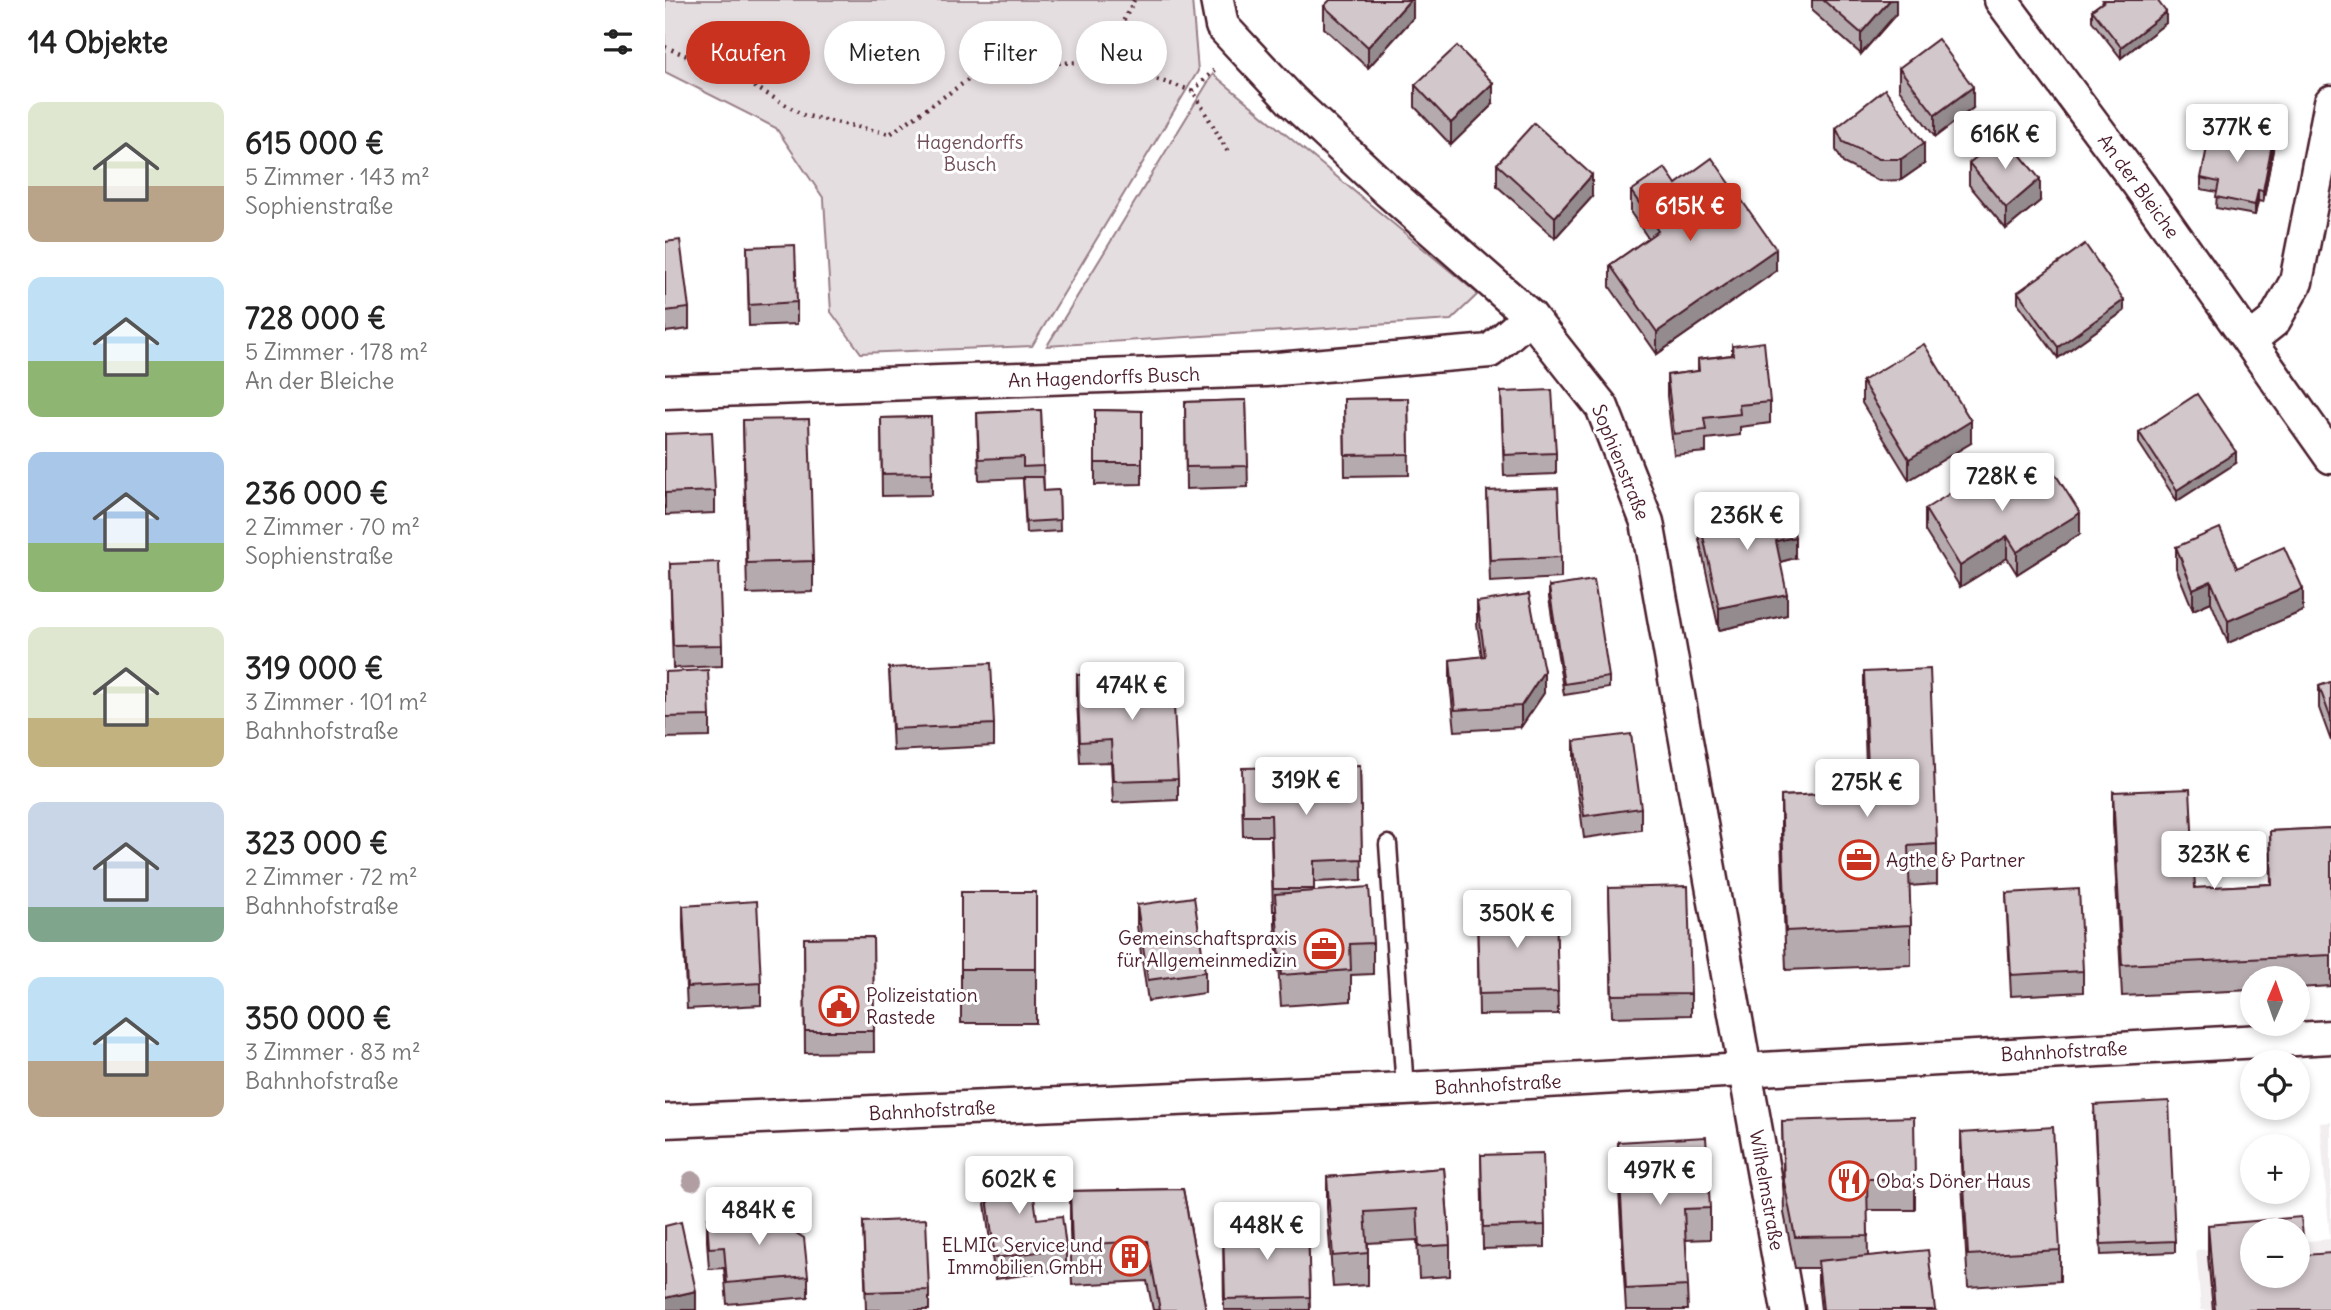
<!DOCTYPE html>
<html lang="de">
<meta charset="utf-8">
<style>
body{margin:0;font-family:Delius,sans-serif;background:#f2f2f2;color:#222;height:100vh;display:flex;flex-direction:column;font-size:26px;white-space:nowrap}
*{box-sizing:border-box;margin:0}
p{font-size:23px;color:#767676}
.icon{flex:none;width:38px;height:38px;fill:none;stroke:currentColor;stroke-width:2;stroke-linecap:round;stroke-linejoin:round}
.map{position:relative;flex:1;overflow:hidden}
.sheet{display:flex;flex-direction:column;background:#fff;width:665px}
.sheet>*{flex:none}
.hud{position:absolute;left:21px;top:21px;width:665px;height:63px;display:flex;gap:14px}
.needle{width:46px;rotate:2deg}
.fabs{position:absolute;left:1575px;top:966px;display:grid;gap:14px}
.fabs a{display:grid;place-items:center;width:70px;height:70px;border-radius:50%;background:#fff;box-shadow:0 4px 10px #0003;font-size:35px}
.price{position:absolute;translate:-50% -60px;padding:0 16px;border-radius:7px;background:#fff;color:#222;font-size:23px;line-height:46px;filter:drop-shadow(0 2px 4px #0008)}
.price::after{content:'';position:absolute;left:50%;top:42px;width:21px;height:16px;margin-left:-10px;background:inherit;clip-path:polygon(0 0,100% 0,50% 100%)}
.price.active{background:#c8321e;color:#fff}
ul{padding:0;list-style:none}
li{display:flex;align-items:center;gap:21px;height:175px;padding:0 28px}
li span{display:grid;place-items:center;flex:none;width:196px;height:140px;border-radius:14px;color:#555}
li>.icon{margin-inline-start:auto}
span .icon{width:84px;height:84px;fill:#fffc;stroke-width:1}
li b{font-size:30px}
h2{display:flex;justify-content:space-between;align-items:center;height:84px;padding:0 28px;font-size:30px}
.pill{padding:0 24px;border-radius:32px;background:#fff;box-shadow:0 4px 10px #0003;font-size:24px;line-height:63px}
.pill.active{background:#c8321e;color:#fff}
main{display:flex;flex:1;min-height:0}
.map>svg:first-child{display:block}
.built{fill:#f2eeef}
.green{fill:#e5dee0;stroke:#987e86;stroke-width:2}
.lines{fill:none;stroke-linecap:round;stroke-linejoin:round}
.service-casing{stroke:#4a1f2b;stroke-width:21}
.minor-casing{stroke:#4a1f2b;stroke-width:37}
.path{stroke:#4a1f2b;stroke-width:4.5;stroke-dasharray:2 5;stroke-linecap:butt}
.service{stroke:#fff;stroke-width:16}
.minor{stroke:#fff;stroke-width:32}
.tree{fill:#b19ea3}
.wall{fill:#b5abaf;stroke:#4a1f2b;stroke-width:2}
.shaded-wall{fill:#938b8e;stroke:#4a1f2b;stroke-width:2}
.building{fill:#d2c7cb;stroke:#4a1f2b;stroke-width:2;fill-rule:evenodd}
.labels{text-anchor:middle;stroke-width:6;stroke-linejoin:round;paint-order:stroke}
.park-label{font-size:19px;fill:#714f58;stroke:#fff}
.street-label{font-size:19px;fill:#4a1f2b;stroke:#fff}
.poi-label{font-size:19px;fill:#4a1f2b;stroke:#fff;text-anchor:start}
</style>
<main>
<section class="sheet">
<h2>14 Objekte<svg class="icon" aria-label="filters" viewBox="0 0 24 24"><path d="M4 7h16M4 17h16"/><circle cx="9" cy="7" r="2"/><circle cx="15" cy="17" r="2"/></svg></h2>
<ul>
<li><span style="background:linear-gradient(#dfe7d0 60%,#b9a48a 0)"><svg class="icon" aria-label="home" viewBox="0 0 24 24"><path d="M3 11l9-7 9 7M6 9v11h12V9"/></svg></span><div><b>615 000 €</b><p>5 Zimmer · 143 m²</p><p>Sophienstraße</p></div></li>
<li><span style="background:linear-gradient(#bfe0f5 60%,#8fb573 0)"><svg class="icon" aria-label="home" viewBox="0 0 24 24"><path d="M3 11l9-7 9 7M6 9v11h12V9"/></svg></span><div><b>728 000 €</b><p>5 Zimmer · 178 m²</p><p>An der Bleiche</p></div></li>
<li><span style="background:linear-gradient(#a9c7e8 65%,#8fb573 0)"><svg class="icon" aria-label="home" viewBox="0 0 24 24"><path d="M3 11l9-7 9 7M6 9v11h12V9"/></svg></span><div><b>236 000 €</b><p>2 Zimmer · 70 m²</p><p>Sophienstraße</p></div></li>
<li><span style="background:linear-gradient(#dfe7d0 65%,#c2b280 0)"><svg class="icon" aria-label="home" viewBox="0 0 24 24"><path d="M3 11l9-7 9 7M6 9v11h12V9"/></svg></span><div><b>319 000 €</b><p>3 Zimmer · 101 m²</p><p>Bahnhofstraße</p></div></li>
<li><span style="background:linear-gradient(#c9d6e8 75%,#7fa58c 0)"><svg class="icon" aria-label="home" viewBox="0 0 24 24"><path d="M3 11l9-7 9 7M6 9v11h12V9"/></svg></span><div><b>323 000 €</b><p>2 Zimmer · 72 m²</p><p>Bahnhofstraße</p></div></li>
<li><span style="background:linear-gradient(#bfe0f5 60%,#b9a48a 0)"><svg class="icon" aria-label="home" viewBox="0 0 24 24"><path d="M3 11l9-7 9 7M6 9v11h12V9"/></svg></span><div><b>350 000 €</b><p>3 Zimmer · 83 m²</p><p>Bahnhofstraße</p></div></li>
</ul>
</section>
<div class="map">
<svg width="1666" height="1310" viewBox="0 0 1666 1310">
<rect width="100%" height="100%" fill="#fff"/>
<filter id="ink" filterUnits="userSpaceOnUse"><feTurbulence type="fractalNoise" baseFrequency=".0143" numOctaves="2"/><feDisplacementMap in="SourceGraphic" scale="14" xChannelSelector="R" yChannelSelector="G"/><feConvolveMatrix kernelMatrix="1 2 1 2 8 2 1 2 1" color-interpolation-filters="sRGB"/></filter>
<g filter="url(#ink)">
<polygon class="built" points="1666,1122 1666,1310 1536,1310 1531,1250 1587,1246 1587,1276 1633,1276 1633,1242 1665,1239 1655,1123"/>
<g class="green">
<polygon points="0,0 527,0 533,71 367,346 196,353 166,312 159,199 111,128 0,72"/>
<polygon points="548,74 813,294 786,320 382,346"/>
</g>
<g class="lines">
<g class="service-casing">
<polyline id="service" points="723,844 740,1089"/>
</g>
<g class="minor-casing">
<g id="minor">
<polyline points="552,0 557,26 627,101 723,191 865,316 937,407 982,522 1123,1310"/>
<polyline points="1336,0 1474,185 1666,457"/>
<polyline points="1585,340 1609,321 1631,282 1666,102"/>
<polyline points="0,392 600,370 825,351 865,316"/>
<polyline points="0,1121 740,1089 1666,1037"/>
</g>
</g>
<g class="path">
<polyline points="469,0 438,62 528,91 563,152"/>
<polyline points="0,47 70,75 138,115 225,134 326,64 438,62"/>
<polyline points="528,91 550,69"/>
</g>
<use href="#service" class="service"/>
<use href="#minor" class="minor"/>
</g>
<circle class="tree" cx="27" cy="1181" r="10"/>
<g class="wall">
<polygon points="748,0 748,18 703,68 659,28 659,6"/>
<polygon points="1147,0 1231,0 1231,14 1196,54 1147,11"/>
<polygon points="1438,0 1492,0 1501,23 1456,58 1427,21 1427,10 1439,1"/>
<polygon points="1234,68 1308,108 1270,137 1234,89"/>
<polygon points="750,85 828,104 786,145 750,107"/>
<polygon points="1171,128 1259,164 1236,180 1214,181 1178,163 1171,150"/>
<polygon points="1608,150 1598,202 1593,201 1590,215 1551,208 1552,192 1536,189 1536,178"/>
<polygon points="1304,163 1375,201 1341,229 1304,185"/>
<polygon points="832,164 927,197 890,238 832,186"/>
<polygon points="1011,184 1111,271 992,354 945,287 945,265 983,238 966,213 966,191"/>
<polygon points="0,242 24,308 24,329 0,332"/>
<polygon points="82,247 132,302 132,324 84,326"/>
<polygon points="1353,292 1459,311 1393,358 1353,303"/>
<polygon points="1067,346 1105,402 1105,423 1075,427 1075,435 1041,439 1041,452 1009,455 1002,396 1002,375 1033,371 1033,359 1067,355"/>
<polygon points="1197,381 1306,443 1244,480 1197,403"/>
<polygon points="836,392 891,453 891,474 839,476"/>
<polygon points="743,398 744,475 680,476 679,399"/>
<polygon points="581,400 583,487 521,489 520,402"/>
<polygon points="376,410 379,491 394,490 395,531 361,533 358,478 314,480 312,413"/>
<polygon points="430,410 477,411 477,484 430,485"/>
<polygon points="266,417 267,495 217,496 216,418"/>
<polygon points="78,420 148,561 148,592 82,594"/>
<polygon points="1474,432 1571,463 1512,501 1474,443"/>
<polygon points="0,434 50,491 50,513 0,515"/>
<polygon points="822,491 896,557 896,578 825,582"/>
<polygon points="1331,493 1415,534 1352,574 1342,558 1295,587 1260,531 1260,509"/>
<polygon points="1034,518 1130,558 1115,562 1122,615 1054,630 1034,539"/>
<polygon points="1511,547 1572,568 1638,611 1563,643 1546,602 1528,610 1511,568"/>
<polygon points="5,564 57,645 57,666 8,668"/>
<polygon points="884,587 944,677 944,688 899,695 884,598"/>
<polygon points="812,602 879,693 856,727 790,731 785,682 785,660 817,657 812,624"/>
<polygon points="224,668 329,724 329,746 228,751"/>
<polygon points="0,672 45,716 45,737 0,738"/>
<polygon points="1199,672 1272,844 1272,884 1244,886 1246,925 1246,965 1121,970 1116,835 1116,796 1202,792 1199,711"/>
<polygon points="412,675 513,779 513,800 448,803 446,762 415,763 412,697"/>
<polygon points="1666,682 1666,741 1654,708 1654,686"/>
<polygon points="909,741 976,808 976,830 919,838 909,763"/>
<polygon points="695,766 697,880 649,882 649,891 708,943 708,974 686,975 686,1001 616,1006 610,925 610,911 608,911 606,836 578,836 577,790"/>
<polygon points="1448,792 1530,888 1606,884 1605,831 1666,828 1666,986 1633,988 1633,978 1587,978 1587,990 1457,996 1448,823"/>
<polygon points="944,888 1026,994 1026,1015 947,1017"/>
<rect x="296" y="892" width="75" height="131"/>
<polygon points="1341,893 1418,971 1418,992 1346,996"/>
<polygon points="472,905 540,972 540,993 483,1001 472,926"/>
<polygon points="18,906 96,983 96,1005 22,1009 18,927"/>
<polygon points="891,906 893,1014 814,1015 812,907"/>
<polygon points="208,937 209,1052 140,1053 139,938"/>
<polygon points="1429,1115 1510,1241 1510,1252 1436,1255"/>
<polygon points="1117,1121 1250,1179 1250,1210 1202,1210 1203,1256 1270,1310 1156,1310 1153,1283 1153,1268 1130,1268 1119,1213"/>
<polygon points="1296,1133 1395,1250 1395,1281 1303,1287 1296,1165"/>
<polygon points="953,1142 1045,1208 1045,1239 1020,1240 1023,1310 961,1310 953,1173"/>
<polygon points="816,1155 880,1225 880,1247 818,1249"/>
<polygon points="779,1168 785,1245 785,1276 754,1278 752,1240 703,1243 703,1285 668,1287 662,1208 662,1177"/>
<polygon points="319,1174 372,1219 401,1248 401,1269 330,1279 319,1196"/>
<polygon points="518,1189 541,1310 488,1310 482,1281 407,1285 405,1231 405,1191"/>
<polygon points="42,1219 143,1276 143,1297 62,1304 59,1268 44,1269 42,1241"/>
<polygon points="198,1222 264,1290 264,1310 201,1310"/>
<polygon points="643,1224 645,1310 559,1310 558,1227"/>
<polygon points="1543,1225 1640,1255 1666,1310 1548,1310 1543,1256"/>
</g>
<g class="shaded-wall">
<polygon points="745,0 748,0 748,18 703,68 703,47"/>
<polygon points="1225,0 1231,0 1231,14 1196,54 1196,33"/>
<polygon points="1501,12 1501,23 1456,58 1456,47"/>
<polygon points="828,83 828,104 786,145 786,123"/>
<polygon points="1308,87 1308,108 1270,137 1270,115"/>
<polygon points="1608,139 1608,150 1598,202 1598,191"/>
<polygon points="1259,143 1259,164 1236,180 1236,159"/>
<polygon points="927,175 927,197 890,238 890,217"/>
<polygon points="1375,179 1375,201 1341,229 1341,208"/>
<polygon points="1593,190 1593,201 1590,215 1590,205"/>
<polygon points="1111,249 1111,271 992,354 992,332"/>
<polygon points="1459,300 1459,311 1393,358 1393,347"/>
<polygon points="1306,421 1306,443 1244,480 1244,459"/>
<polygon points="1571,452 1571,463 1512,501 1512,490"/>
<polygon points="1415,513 1415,534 1352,574 1352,552"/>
<polygon points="1342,536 1342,558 1295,587 1295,566"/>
<polygon points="1130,537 1130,558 1111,563 1111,541"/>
<polygon points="1546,581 1546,602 1528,610 1528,589"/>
<polygon points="1638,589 1638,611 1563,643 1563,621"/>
<polygon points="1122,594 1122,615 1054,630 1054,608"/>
<polygon points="879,671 879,693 856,727 856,706"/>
<polygon points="31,1291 31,1310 0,1310 0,1298"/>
</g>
<g class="building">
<polygon points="665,0 745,0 703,47 659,6"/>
<polygon points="1158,0 1225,0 1196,33"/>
<polygon points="1441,0 1492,0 1501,12 1456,47 1427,10"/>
<polygon points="1273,39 1308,87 1270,115 1234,68"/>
<polygon points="792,46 828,83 786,123 750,85"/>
<polygon points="1220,89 1259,143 1236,159 1214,159 1178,142 1171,128"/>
<polygon points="869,123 927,175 890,217 832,164"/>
<polygon points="1546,127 1608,139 1598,191 1593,190 1590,205 1551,197 1554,182 1536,178"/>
<polygon points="1339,135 1375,179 1341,208 1304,163"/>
<polygon points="1047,158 1111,249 992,332 945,265 993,231 966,191 1000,168 1011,184"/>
<polygon points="15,240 24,308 0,311 0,242"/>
<polygon points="1420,244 1459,300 1393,347 1353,292"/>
<polygon points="130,245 132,302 84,305 82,247"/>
<polygon points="1099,342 1105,402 1074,405 1075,414 1039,418 1041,430 1009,434 1002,375 1034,371 1033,359 1068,355 1067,346"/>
<polygon points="1259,344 1306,421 1244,459 1197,381"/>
<polygon points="887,390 891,453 839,455 836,392"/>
<polygon points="1532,394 1571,452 1512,490 1474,432"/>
<polygon points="743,398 744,454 680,455 679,399"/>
<polygon points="581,400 583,466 521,467 520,402"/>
<polygon points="376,410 378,466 358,467 358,457 314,459 312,413"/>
<polygon points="430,410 477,411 477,463 430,463"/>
<polygon points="266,417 267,473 217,474 216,418"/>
<polygon points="144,419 148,561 82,563 78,420"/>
<polygon points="47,432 50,491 0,493 0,434"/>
<polygon points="1382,461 1415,513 1352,552 1342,536 1295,566 1260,509 1318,473 1331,493"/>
<polygon points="358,477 378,477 379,491 394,490 395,520 361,522"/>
<polygon points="893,488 896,557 825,560 822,491"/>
<polygon points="1122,499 1130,537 1111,541 1122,594 1054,608 1034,518"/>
<polygon points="1555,528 1572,568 1619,547 1638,589 1563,621 1546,581 1528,589 1511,547"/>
<polygon points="54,562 57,645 8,646 5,564"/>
<polygon points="929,580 944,677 899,684 884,587"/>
<polygon points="864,594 879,671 856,706 790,710 785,660 820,656 812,602"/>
<polygon points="326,663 329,724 228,729 224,668"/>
<polygon points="1265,669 1272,844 1243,846 1246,925 1121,931 1116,796 1204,792 1199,672"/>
<polygon points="43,670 45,716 0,717 0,672"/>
<polygon points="507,670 513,779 448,781 446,740 415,742 412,675"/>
<polygon points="1666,682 1666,719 1654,686"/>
<polygon points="966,734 976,808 919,816 909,741"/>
<polygon points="695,766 697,859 649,861 649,889 608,889 606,815 578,815 577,768"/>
<polygon points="1525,789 1530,888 1607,884 1605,831 1666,828 1666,955 1457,965 1448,792"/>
<polygon points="1023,886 1026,994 947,995 944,888"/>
<polygon points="704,887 708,943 685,944 686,970 616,975 610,894"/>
<polygon points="1414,889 1418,971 1346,975 1341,893"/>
<rect x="296" y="892" width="75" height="77"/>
<polygon points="529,897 540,972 483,980 472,905"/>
<polygon points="92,901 96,983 22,987 18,906"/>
<polygon points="891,906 893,992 814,994 812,907"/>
<polygon points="208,937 209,1031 140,1031 139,938"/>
<polygon points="1504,1101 1510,1241 1436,1244 1429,1105"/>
<polygon points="1249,1117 1250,1179 1202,1179 1203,1236 1130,1237 1119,1182 1117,1121"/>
<polygon points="1388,1127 1395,1250 1303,1255 1296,1133"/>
<polygon points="1041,1137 1045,1208 1019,1209 1023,1286 961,1289 953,1142"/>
<polygon points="878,1153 880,1225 818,1227 816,1155"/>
<polygon points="365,1168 372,1219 397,1216 401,1248 330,1258 319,1174"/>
<polygon points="779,1168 785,1245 754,1247 752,1209 700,1212 703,1253 668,1256 662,1177"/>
<polygon points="518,1189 541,1310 495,1310 482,1241 407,1245 405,1191"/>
<polygon points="121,1212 128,1231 139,1238 143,1276 62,1283 59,1247 44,1248 42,1219"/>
<path d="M1636 1217 1640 1255 1666 1253V1310H1550L1543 1225ZM1587 1230H1633V1276H1587Z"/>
<polygon points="261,1219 264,1290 201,1292 198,1222"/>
<polygon points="16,1222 31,1291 0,1298 0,1226"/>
<polygon points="643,1224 645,1297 560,1299 558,1227"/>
<polygon points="1263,1250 1270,1310 1158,1310 1153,1261"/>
</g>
</g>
<defs>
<g id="office-ring" transform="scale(2.0125)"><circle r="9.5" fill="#fff" stroke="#c8321e" stroke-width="1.5"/><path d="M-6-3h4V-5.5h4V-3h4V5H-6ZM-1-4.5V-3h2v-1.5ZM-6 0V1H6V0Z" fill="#c8321e"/></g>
<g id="civic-ring" transform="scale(2.0125)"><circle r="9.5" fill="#fff" stroke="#c8321e" stroke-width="1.5"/><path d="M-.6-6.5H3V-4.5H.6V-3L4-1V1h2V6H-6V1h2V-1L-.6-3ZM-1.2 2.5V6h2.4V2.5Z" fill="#c8321e"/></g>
<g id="restaurant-ring" transform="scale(2.0125)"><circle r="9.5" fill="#fff" stroke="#c8321e" stroke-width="1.5"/><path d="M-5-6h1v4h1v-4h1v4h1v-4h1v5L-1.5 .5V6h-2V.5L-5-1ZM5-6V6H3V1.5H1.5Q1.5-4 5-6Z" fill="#c8321e"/></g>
<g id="building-ring" transform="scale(2.0125)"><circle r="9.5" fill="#fff" stroke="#c8321e" stroke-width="1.5"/><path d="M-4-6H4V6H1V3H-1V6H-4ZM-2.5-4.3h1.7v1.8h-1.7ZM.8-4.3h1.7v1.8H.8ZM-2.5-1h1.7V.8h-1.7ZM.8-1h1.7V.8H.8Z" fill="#c8321e"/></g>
</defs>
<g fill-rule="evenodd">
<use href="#office-ring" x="1194" y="860"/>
<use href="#office-ring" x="659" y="949"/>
<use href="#civic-ring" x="174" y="1006"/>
<use href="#restaurant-ring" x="1184" y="1181"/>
<use href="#building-ring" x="465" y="1256"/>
</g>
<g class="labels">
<g class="park-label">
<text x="305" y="149">Hagendorffs<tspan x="305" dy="22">Busch</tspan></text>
</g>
<g class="street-label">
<text transform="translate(1474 186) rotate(54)" y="7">An der Bleiche</text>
<text transform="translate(439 377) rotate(-2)" y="7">An Hagendorffs Busch</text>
<text transform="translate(956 462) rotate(68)" y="7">Sophienstraße</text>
<text transform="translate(1399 1051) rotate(-3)" y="7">Bahnhofstraße</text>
<text transform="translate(833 1084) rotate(-3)" y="7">Bahnhofstraße</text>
<text transform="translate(267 1110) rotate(-3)" y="7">Bahnhofstraße</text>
<text transform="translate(1102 1190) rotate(80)" y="7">Wilhelmstraße</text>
</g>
<g class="poi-label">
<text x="1221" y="867">Agthe &amp; Partner</text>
<text x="632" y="945" text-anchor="end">Gemeinschaftspraxis<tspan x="632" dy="22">für Allgemeinmedizin</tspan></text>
<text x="201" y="1002">Polizeistation<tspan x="201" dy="22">Rastede</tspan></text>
<text x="1211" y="1188">Oba's Döner Haus</text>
<text x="438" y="1252" text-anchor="end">ELMIC Service und<tspan x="438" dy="22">Immobilien GmbH</tspan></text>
</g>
</g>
</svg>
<div class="fabs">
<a><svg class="needle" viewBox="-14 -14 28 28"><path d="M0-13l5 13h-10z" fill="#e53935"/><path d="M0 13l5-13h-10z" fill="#767676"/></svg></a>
<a><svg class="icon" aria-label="locate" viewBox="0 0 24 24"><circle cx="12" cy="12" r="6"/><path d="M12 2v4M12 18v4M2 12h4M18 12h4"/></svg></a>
<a>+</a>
<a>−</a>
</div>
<b class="price" style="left:1572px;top:164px">377K €</b>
<b class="price" style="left:1340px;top:171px">616K €</b>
<b class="price active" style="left:1025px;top:243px">615K €</b>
<b class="price" style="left:1337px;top:513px">728K €</b>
<b class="price" style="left:1082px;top:552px">236K €</b>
<b class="price" style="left:467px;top:722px">474K €</b>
<b class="price" style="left:641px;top:817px">319K €</b>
<b class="price" style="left:1202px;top:819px">275K €</b>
<b class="price" style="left:1549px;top:891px">323K €</b>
<b class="price" style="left:852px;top:950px">350K €</b>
<b class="price" style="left:995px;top:1207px">497K €</b>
<b class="price" style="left:354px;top:1216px">602K €</b>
<b class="price" style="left:94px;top:1247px">484K €</b>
<b class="price" style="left:602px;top:1262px">448K €</b>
<div class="hud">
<a class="pill active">Kaufen</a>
<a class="pill">Mieten</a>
<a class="pill">Filter</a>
<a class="pill">Neu</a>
</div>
</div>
</main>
